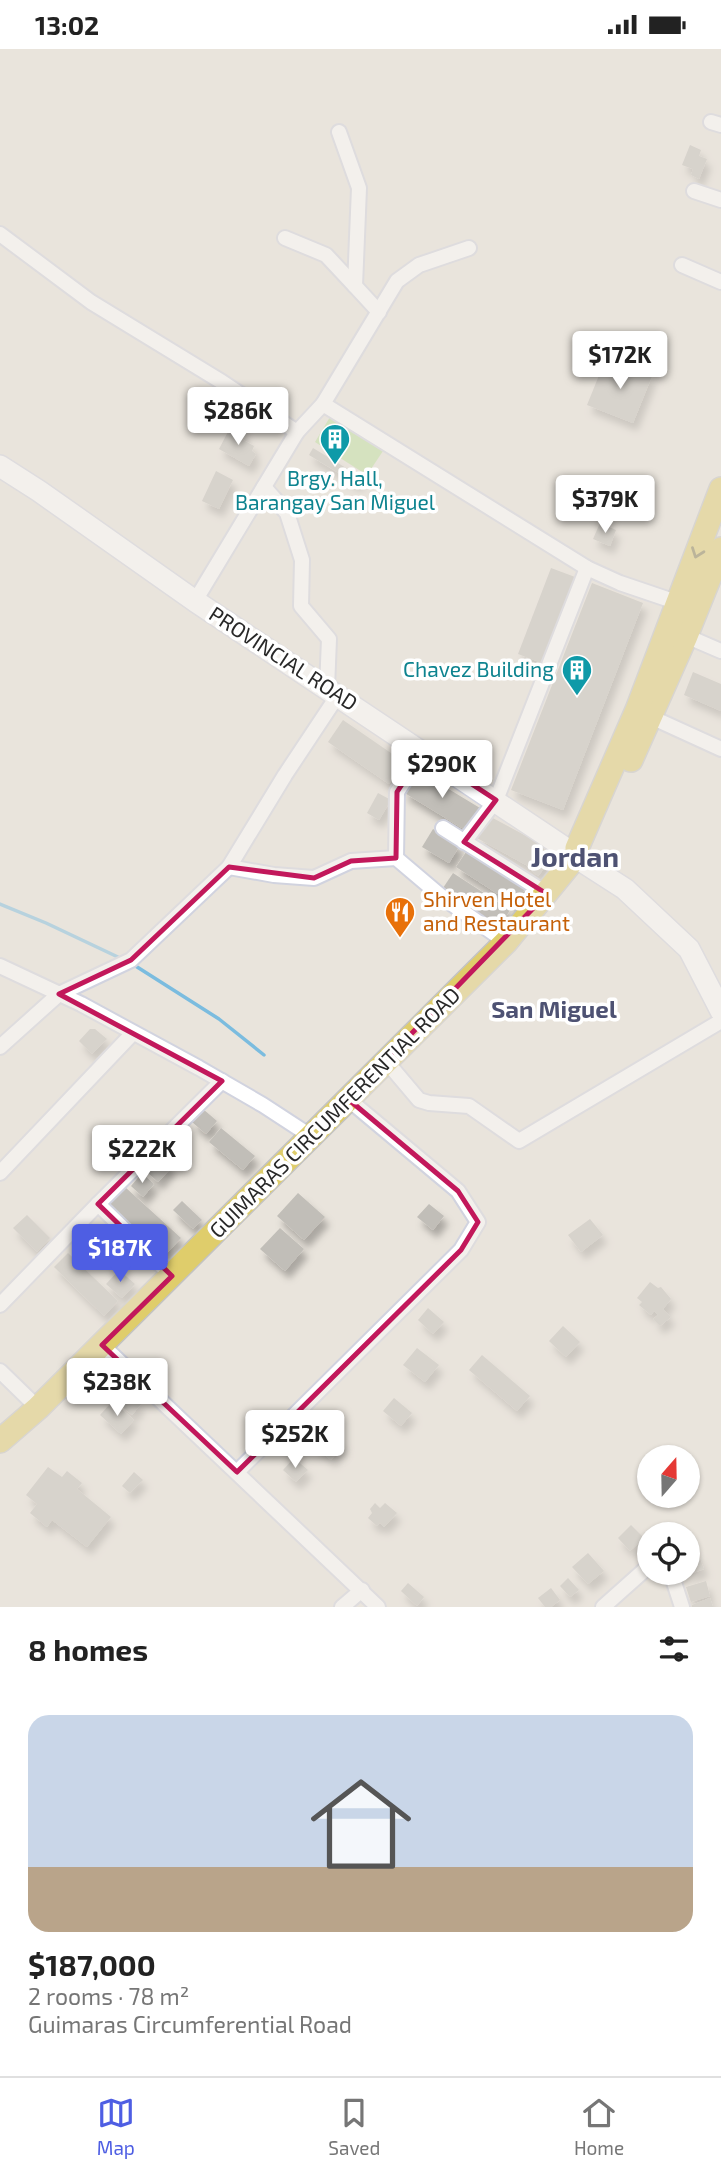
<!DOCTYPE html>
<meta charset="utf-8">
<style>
body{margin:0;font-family:"Exo 2",sans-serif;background:#f6f6f6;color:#222;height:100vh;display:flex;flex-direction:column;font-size:26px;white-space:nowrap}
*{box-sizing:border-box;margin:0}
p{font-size:23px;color:#767676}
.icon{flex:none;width:38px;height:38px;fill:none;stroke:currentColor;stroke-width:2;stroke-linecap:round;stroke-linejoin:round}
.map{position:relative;height:1558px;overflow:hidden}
.panel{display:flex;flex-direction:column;background:#fff;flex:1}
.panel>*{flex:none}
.needle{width:46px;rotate:20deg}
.buttons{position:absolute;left:637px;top:1396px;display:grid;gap:14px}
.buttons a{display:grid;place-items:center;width:63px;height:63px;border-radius:50%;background:#fff;box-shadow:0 2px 5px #0004;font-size:35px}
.price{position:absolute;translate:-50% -60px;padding:0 16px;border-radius:7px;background:#fff;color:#222;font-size:23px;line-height:46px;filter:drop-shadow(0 2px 4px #0008)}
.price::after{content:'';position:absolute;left:50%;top:42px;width:21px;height:16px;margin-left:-10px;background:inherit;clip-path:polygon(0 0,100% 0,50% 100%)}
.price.active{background:#4e5ee3;color:#fff}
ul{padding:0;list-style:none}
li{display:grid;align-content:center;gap:14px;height:371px;padding:0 28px}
li span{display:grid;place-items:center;height:217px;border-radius:21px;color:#555}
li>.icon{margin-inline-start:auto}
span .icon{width:126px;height:126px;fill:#fffc;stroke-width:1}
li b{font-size:30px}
h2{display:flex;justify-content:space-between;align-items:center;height:84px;padding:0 28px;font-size:30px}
.status{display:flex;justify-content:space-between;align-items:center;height:49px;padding:0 35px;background:#fff;direction:ltr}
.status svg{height:19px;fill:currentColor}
.dock{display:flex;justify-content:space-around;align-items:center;height:98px;border-top:2px solid #e0e0e0;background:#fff;font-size:19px;color:#767676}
.dock a{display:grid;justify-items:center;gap:4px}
.dock .active{color:#4e5ee3}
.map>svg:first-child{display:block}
.pitch{fill:#bddf9b}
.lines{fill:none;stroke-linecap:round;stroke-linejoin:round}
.stream{stroke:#7bbcdf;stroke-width:3.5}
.building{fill:#c1beb8;filter:url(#shadow)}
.street-casing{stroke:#d1d3df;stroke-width:18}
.secondary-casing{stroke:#d1d3df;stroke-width:24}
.primary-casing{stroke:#c3c3c3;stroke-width:26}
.street{stroke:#fff;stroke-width:14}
.secondary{stroke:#fff;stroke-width:21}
.primary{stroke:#dfcd6b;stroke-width:23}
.oneway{stroke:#847a4a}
.marked{fill:none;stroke:#c2185b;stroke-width:5;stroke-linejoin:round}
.labels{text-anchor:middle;stroke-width:7;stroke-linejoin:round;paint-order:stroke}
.culture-label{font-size:21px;fill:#0d838f;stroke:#fff}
.street-label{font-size:21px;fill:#282828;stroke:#fff}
.food-label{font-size:21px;fill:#c56008;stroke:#fff;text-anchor:start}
.quarter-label{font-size:24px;font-weight:bold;fill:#4e5273;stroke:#fff}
.district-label{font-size:28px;font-weight:bold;fill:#4e5273;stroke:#fff}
</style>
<div class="status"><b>13:02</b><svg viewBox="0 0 49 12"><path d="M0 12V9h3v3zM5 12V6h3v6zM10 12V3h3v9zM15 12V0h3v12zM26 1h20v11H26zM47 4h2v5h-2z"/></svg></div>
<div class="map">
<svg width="721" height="1558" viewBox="0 0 721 1558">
<defs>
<filter id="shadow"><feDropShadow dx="4.5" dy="8" stdDeviation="3.5" flood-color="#0004"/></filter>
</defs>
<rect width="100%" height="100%" fill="#e9e4dc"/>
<polygon class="pitch" points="330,368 383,402 367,426 315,393"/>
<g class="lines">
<g class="stream">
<polyline points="0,855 46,874 120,909"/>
<polyline points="134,916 219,970 264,1006"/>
</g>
</g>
<g class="building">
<polygon points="690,96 701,101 699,107 707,110 699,130 691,126 693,120 682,116"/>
<polygon points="606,309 652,327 633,374 587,356"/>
<polygon points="231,377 246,385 243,391 254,397 252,402 256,405 249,417 219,400"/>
<polygon points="313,399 361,428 357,435 309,406"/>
<polygon points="216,422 233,431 219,460 202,452"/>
<polygon points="600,474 616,481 610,497 593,490"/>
<polygon points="551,519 575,528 542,614 518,605"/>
<polygon points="592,534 643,554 563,761 511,741"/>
<polygon points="693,623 721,635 721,662 684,646"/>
<polygon points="343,671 404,713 389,735 328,693"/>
<polygon points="417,721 480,759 467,782 403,743"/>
<polygon points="378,744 391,751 379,771 367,764"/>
<polygon points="489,767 541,795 551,811 538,827 526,816 477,789"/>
<polygon points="433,780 460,796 449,814 422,798"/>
<polygon points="468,800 526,838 515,856 456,818"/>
<polygon points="453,824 510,861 498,880 441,842"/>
<polygon points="90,980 95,980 107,990 92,1005 79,992"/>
<polygon points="203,1060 217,1072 206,1085 192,1073"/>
<polygon points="221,1079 255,1107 243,1121 209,1093"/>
<polygon points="162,1108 172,1118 158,1133 147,1123"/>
<polygon points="142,1124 154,1135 143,1148 131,1137"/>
<polygon points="125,1138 181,1189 165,1206 109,1155"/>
<polygon points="298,1144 325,1168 304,1191 277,1167"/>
<polygon points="182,1152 202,1171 193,1180 173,1161"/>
<polygon points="429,1155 444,1167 433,1181 417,1168"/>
<polygon points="27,1166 50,1189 37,1203 13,1179"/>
<polygon points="590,1170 603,1186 581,1203 568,1186"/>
<polygon points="101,1178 121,1194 109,1208 89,1191"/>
<polygon points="280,1179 304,1200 285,1222 260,1200"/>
<polygon points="68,1204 118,1252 104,1267 54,1218"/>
<polygon points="119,1221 135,1235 122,1249 106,1235"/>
<polygon points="650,1233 658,1239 661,1238 671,1250 663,1260 671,1268 660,1277 653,1270 658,1266 654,1262 651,1266 639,1256 642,1253 637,1249"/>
<polygon points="428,1259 444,1273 433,1285 418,1271"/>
<polygon points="563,1277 580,1293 566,1308 549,1292"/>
<polygon points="417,1299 439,1316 425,1333 403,1316"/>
<polygon points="482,1306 530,1347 517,1362 469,1321"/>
<polygon points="129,1345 141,1355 132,1366 120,1356"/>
<polygon points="394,1349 412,1364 401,1377 383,1362"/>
<polygon points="110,1355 114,1359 117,1356 134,1371 121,1385 100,1366"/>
<polygon points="327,1380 344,1395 331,1411 313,1396"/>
<polygon points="294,1409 308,1421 296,1433 283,1421"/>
<polygon points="48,1418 62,1428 67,1422 82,1434 77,1440 111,1468 87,1498 52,1471 47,1478 30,1464 37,1455 26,1446"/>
<polygon points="134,1423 143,1431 130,1444 122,1437"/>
<polygon points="375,1454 380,1459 385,1454 397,1464 384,1478 380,1474 377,1477 368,1469 372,1464 370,1460"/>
<polygon points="631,1476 644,1489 630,1502 618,1489"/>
<polygon points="697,1502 704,1520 682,1528 681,1524 688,1524 688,1506"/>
<polygon points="588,1504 604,1522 588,1535 572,1518"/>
<polygon points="568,1529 579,1541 570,1548 560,1537"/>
<polygon points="706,1532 710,1547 691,1553 686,1538"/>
<polygon points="408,1534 424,1548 417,1557 401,1542"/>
<polygon points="551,1539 560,1551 551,1558 545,1558 538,1549"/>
<polygon points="710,1549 713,1558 692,1558 692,1556"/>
</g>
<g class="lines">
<g class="street-casing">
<g id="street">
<polyline points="711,73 721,76"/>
<polyline points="339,83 359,139 355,237 379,263"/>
<polyline points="694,142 721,151"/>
<polyline points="0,185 91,253 222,333 297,383 323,355 587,519 620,534 679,554"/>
<polyline points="285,189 326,206 355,237"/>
<polyline points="682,216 721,233"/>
<polyline points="323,355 397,232 419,216 469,199"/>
<polyline points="264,438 287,464 302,511 301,557 329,590 327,639"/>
<polyline points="195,552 297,383"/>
<polyline points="686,587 721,602"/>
<polyline points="651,668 721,700"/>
<polyline points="443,779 547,845"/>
<polyline points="464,793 496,751 587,519"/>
<polyline points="396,809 397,743 423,703"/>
<polyline points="229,818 274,826 314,829 351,812 396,809 442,848 506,893"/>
<polyline points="0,917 81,955 199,1019 263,1056 312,1088"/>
<polyline points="0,998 59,945 131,911 229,818 285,726 338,646"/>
<polyline points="386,1012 419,1051 429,1054 469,1057 519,1092 721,972"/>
<polyline points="0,1124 133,984"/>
<polyline points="98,1155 172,1227"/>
<polyline points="0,1256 98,1155 222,1032"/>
<polyline points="102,1296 378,1558"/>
<polyline points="0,1322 38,1359"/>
<polyline points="237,1423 461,1201 478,1173 458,1142 348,1050"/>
<polyline points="671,1524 682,1558"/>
<polyline points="342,1558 362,1541"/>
<polyline points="603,1558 649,1517"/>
</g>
</g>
<g class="secondary-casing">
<g id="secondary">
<polyline points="0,417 39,442 195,552 568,801"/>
<polyline points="583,813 625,840 689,900 721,962"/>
</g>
</g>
<g class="primary-casing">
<g id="primary">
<polyline points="631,711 686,587 721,500"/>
<polyline points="577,799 637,661 721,440"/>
<polyline points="0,1392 38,1359 506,893 569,816"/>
</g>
</g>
<use href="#street" class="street"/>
<use href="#secondary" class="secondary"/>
<use href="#primary" class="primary"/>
</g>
<defs><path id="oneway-chevron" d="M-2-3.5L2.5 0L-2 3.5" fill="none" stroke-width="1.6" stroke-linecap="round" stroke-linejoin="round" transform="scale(1.75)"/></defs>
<use class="oneway" href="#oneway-chevron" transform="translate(697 504) rotate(110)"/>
<path d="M0 0H721V1558H0ZM423 703 496 751 464 793 547 845 348 1050 458 1142 478 1173 461 1201 237 1423 102 1296 172 1227 98 1155 222 1032 59 945 131 911 229 818 314 829 351 812 396 809 397 743Z" fill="#e9e4dc" fill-opacity=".55" fill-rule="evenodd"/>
<path class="marked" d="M423 703 496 751 464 793 547 845 348 1050 458 1142 478 1173 461 1201 237 1423 102 1296 172 1227 98 1155 222 1032 59 945 131 911 229 818 314 829 351 812 396 809 397 743Z"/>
<defs>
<g id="building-pin" transform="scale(1.575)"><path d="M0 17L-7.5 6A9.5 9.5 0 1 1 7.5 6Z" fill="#0f9aa8" stroke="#fff"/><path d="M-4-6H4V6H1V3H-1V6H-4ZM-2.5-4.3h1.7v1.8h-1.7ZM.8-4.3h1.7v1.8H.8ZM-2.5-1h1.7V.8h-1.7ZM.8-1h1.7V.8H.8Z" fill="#fff"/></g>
<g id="restaurant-pin" transform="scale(1.575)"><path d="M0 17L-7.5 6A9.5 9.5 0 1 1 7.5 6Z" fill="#e8710a" stroke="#fff"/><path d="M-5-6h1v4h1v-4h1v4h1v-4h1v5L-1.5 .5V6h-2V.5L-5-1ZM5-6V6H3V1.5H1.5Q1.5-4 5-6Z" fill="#fff"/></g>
</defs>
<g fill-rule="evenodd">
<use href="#building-pin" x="335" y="390"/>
<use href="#building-pin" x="577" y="621"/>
<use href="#restaurant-pin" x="400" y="863"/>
</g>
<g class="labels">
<g class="culture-label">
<text x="335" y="437">Brgy. Hall,<tspan x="335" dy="24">Barangay San Miguel</tspan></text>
<text x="554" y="628" text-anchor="end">Chavez Building</text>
</g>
<g class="street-label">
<text transform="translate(283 610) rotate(33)" y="7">PROVINCIAL ROAD</text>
<text transform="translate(335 1064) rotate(-45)" y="7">GUIMARAS CIRCUMFERENTIAL ROAD</text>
</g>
<g class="food-label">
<text x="423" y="858">Shirven Hotel<tspan x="423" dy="24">and Restaurant</tspan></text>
</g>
<g class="quarter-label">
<text x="554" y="969">San Miguel</text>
</g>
<g class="district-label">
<text x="575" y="818">Jordan</text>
</g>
</g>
</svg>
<div class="buttons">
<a><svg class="needle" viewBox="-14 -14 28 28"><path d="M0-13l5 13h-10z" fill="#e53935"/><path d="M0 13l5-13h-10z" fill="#767676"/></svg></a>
<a><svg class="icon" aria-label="locate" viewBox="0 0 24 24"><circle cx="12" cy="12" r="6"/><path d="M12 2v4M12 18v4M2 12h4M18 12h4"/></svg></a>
</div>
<b class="price" style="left:620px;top:342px">$172K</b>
<b class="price" style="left:238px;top:398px">$286K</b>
<b class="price" style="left:605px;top:486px">$379K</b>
<b class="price" style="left:442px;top:751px">$290K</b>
<b class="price" style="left:142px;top:1136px">$222K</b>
<b class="price active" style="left:120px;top:1235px">$187K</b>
<b class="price" style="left:117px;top:1369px">$238K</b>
<b class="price" style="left:295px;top:1421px">$252K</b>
</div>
<section class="panel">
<h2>8 homes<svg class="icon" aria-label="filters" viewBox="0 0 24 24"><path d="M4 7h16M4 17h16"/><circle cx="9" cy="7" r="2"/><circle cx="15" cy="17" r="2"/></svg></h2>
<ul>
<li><span style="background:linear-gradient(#c9d6e8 70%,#b9a48a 0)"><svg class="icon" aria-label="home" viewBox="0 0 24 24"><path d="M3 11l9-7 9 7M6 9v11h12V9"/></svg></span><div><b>$187,000</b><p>2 rooms · 78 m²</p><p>Guimaras Circumferential Road</p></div></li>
</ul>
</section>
<nav class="dock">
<a class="active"><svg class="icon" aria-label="map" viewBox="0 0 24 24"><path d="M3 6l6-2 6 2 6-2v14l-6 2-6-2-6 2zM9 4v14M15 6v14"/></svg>Map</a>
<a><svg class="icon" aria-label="saved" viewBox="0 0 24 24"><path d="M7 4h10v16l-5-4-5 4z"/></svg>Saved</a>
<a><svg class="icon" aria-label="home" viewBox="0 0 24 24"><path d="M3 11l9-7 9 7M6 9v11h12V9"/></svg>Home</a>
</nav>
